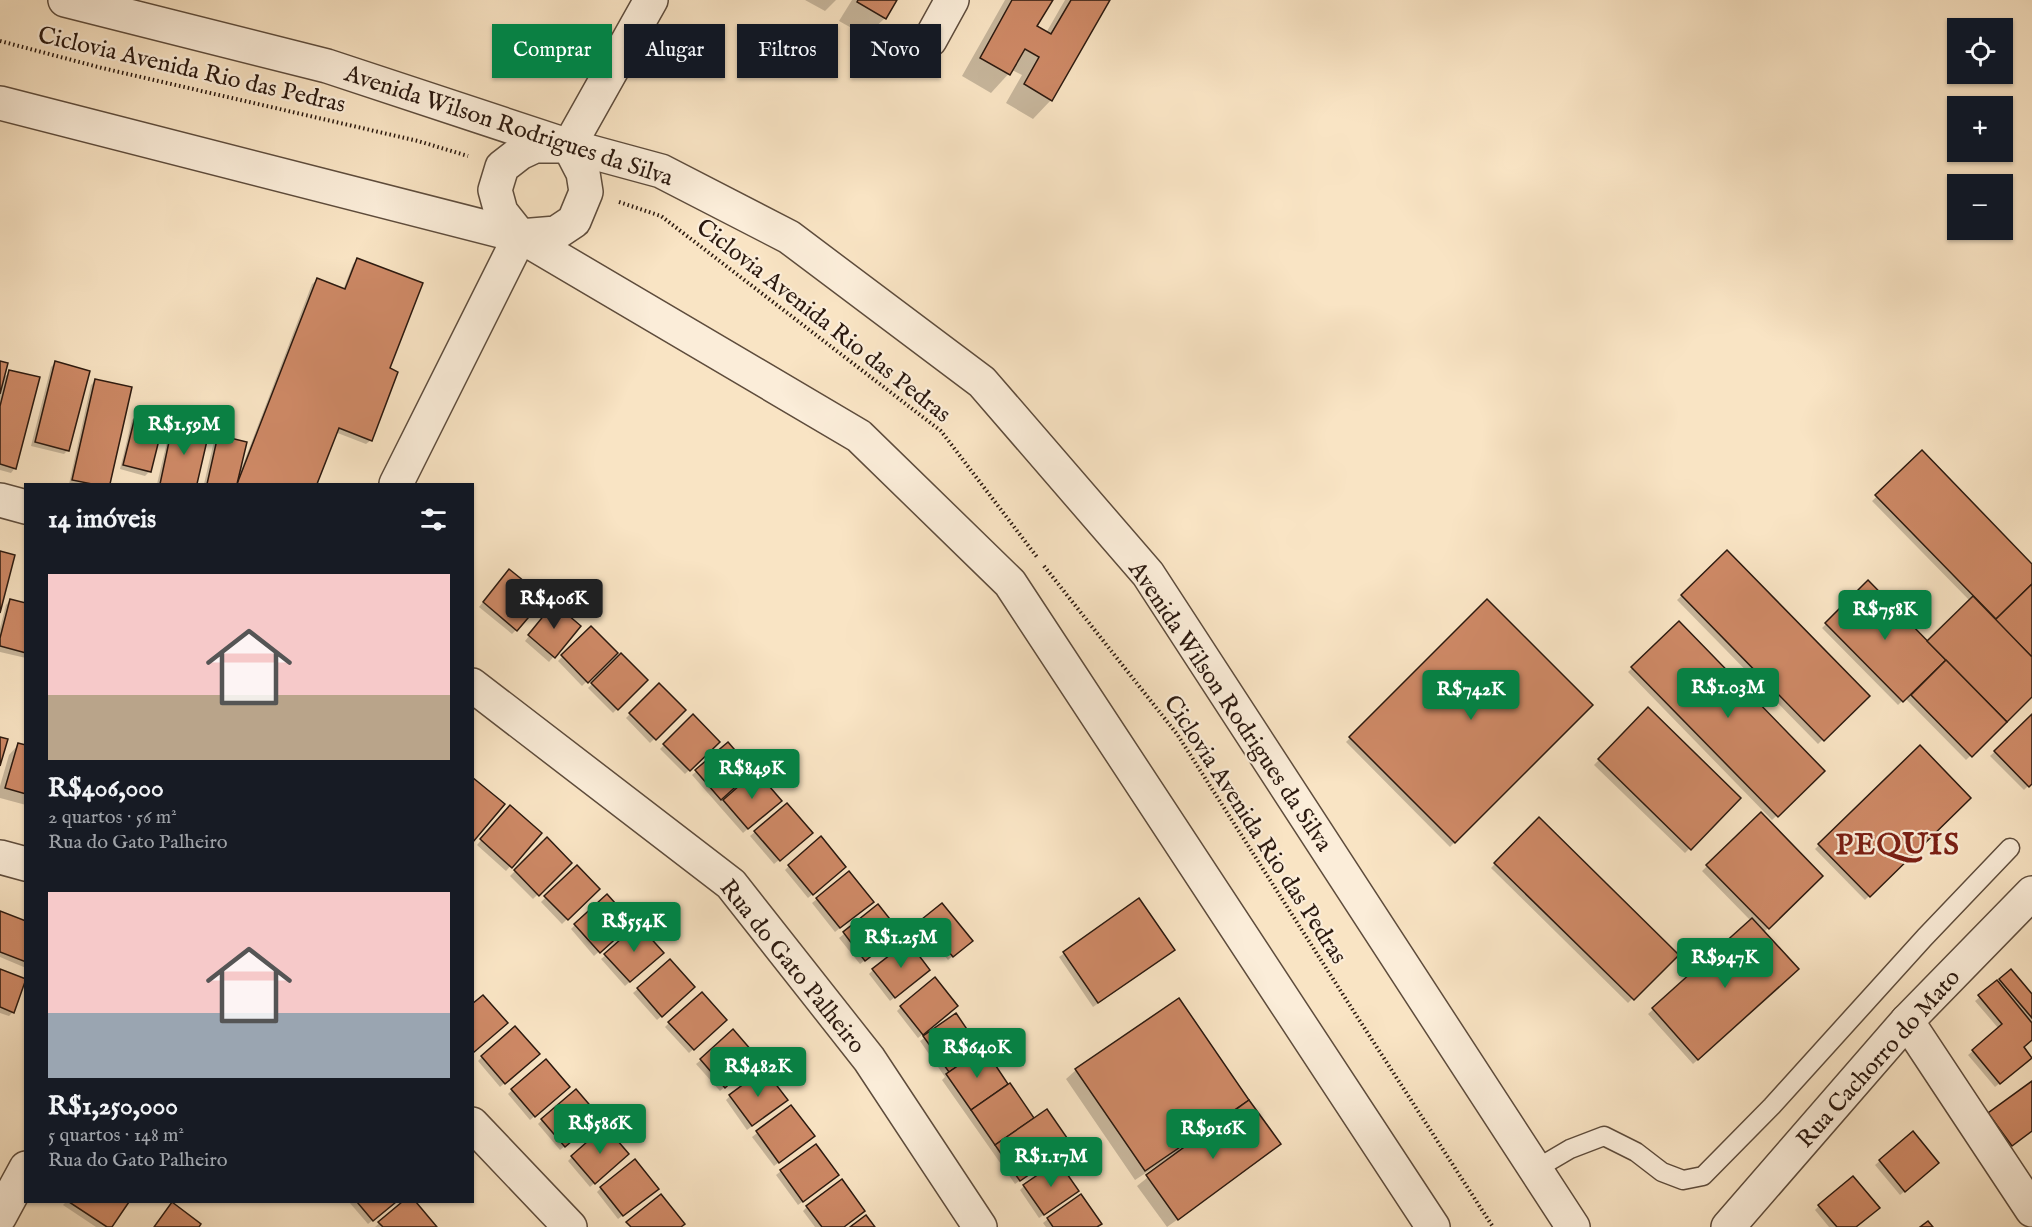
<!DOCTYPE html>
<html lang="pt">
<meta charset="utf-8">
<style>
body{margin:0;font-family:"IM FELL English",serif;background:#242831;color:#f1f3f6;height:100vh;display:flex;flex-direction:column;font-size:22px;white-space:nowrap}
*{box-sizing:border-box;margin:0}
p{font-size:20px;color:#9ea1a6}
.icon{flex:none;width:33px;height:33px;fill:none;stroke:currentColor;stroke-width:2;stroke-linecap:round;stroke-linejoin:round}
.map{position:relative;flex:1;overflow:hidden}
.sheet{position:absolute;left:24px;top:483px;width:450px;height:720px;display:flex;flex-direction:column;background:#171b24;border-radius:0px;box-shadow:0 2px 4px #0004}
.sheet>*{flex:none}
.banner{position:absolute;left:492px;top:24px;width:570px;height:54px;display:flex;gap:12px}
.fabs{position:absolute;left:1947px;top:18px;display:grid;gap:12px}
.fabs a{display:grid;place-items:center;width:66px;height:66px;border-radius:0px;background:#171b24;box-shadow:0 2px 4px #0004;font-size:30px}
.price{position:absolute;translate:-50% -51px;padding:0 14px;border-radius:6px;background:#0b8043;color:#fff;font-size:20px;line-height:39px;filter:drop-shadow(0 2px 3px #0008)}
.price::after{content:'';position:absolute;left:50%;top:36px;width:18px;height:14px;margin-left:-9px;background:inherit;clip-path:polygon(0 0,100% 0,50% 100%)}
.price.active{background:#222;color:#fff}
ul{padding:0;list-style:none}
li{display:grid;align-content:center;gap:12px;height:318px;padding:0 24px}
li span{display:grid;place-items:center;height:186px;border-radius:0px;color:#555}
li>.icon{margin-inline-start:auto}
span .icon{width:108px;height:108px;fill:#fffc;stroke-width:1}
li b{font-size:26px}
h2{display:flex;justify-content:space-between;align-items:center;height:72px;padding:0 24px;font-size:26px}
.pill{padding:0 21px;border-radius:0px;background:#171b24;box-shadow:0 2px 4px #0004;font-size:21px;line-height:54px}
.pill.active{background:#0b8043;color:#fff}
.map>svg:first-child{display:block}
.shadow{fill:#0003}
.building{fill:#ce8966;stroke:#2b190f;stroke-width:1.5}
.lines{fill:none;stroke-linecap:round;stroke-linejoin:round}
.service-casing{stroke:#5e4c3c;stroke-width:21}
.minor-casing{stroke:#5e4c3c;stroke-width:36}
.path{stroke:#2b190f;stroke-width:4;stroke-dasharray:1.5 3;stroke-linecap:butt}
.service{stroke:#fbedd9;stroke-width:18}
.minor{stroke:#fbedd9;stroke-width:33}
.labels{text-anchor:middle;stroke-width:4.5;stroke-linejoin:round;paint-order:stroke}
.street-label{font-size:24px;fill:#2b190f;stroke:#fbedd9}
.district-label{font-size:30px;font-weight:bold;letter-spacing:1.5px;fill:#7a1f14;stroke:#fbedd9}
</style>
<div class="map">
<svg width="2032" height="1227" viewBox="0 0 2032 1227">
<rect width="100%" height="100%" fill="#f9e4c4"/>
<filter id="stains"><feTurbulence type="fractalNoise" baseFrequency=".00333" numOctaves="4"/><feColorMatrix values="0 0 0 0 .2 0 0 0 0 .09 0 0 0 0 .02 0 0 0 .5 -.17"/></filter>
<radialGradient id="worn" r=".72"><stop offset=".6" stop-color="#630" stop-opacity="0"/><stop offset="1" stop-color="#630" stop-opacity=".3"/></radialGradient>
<g class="shadow">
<polygon points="805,0 836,0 825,11"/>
<polygon points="852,0 895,0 885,18 866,36 839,21"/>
<polygon points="1005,0 1051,0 1035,27 1046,33 1065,0 1108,0 1051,100 1033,119 1006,103 1022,75 1012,70 991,93 962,76"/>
<polygon points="358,259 388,369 371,440 366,444 335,432 315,484 204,484 214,441 219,436 242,467 312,284 317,280 343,290 353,264"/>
<polygon points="0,362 2,379 10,372 15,468 11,473 0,470"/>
<polygon points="55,363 68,450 64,454 31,446 51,367"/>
<polygon points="95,381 130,388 109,484 69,484 91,385"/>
<polygon points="137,415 150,471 145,476 120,469 132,420"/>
<polygon points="174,425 207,433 195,484 157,484 170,429"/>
<polygon points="1922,453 2032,566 2032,696 1966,760 1905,698 1898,705 1822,628 1868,583 1927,643 1970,601 1872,501"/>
<polygon points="1727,552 1867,696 1818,744 1677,600"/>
<polygon points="505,576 516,630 512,634 479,607"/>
<polygon points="10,600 26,604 26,658 0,652 0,628 6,605"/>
<polygon points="1487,601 1591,705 1450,847 1346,742"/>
<polygon points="550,610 579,627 549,662 525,641"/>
<polygon points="1679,623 1823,771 1772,820 1628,672"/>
<polygon points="591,628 616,653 582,686 558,661"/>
<polygon points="621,655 646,680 613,713 588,688"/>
<polygon points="659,685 684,710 650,743 626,718"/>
<polygon points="1648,709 1739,798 1685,853 1594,765"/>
<polygon points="693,716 718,742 685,774 660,749"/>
<polygon points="2032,716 2032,782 2024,790 1990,756"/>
<polygon points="728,744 754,774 775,805 743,833 692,775"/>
<polygon points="18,745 26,747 26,805 0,798 0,786 9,755"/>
<polygon points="1920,747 1969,798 1865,900 1815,849"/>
<polygon points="787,805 807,837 774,864 750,836"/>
<polygon points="506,811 540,833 506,871 477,845"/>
<polygon points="1761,814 1821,876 1763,933 1796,969 1693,1064 1648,1014 1751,921 1702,871"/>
<polygon points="1539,819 1676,955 1628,1003 1491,868"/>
<polygon points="547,839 570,863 533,899 510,876"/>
<polygon points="789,866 840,871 808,898 785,870"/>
<polygon points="577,867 598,889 562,924 541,902"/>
<polygon points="817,899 867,906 835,932 812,903"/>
<polygon points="1139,900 1169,954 1093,1007 1059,957"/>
<polygon points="878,906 895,937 860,964 839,938"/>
<polygon points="0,913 26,923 26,968 0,957"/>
<polygon points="923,920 966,945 948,960 919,924"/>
<polygon points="575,925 626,927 594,956 571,929"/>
<polygon points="606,955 657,958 625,986 601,959"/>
<polygon points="670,961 689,992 657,1020 633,993"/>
<polygon points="873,970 924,974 890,1001 869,974"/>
<polygon points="0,971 13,1012 9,1016 0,1013"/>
<polygon points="2011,971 2032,997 2032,1039 2022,1048 2025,1062 1995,1087 1968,1055 1999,1029 1975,1001"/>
<polygon points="1178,1000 1247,1101 1279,1144 1270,1153 1167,1227 1137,1186 1168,1161 1167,1159 1135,1180 1066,1079 1076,1070"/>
<polygon points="901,1007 952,1010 918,1038 897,1011"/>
<polygon points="956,1016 981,1052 983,1050 1034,1120 1065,1149 1015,1184 942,1080 945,1077 920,1041"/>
<polygon points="669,1023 721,1025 689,1053 665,1027"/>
<polygon points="482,1057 533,1059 500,1087 478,1061"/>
<polygon points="701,1060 752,1062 720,1091 696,1064"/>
<polygon points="2032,1083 2032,1131 2007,1149 1989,1114"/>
<polygon points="512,1090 564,1091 530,1120 508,1094"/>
<polygon points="730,1096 782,1104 747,1130 726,1100"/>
<polygon points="791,1107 808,1140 774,1166 752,1137"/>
<polygon points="542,1120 594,1121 560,1150 538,1124"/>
<polygon points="1913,1133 1933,1168 1900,1195 1875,1165"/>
<polygon points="572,1157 623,1158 590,1187 568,1161"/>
<polygon points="781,1171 833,1179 798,1205 776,1175"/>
<polygon points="1024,1186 1073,1195 1039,1218 1020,1190"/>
<polygon points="601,1188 652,1193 618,1219 597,1192"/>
<polygon points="1081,1196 1097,1227 1046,1227 1043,1223 1048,1219"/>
<polygon points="66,1202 127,1202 110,1227 96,1227 63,1205"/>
<polygon points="349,1202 395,1202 368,1224"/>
<polygon points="404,1202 414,1202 434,1227 375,1227"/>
<polygon points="1819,1206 1855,1227 1829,1227 1815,1210"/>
<polygon points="807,1207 843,1227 815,1227 803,1211"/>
</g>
<g class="building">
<polygon points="858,0 897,0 886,19 857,2"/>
<polygon points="1012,0 1053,0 1037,26 1051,34 1071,0 1110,0 1052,101 1024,84 1039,57 1025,49 1010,75 980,58"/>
<polygon points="357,258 423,283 390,368 398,372 372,441 339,428 317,484 237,484 317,278 345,289"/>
<polygon points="0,361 8,363 0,394"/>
<polygon points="55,361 90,371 69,451 35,442"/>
<polygon points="9,370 40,377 16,469 0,464 0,406"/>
<polygon points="95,379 132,387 110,484 92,484 72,480"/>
<polygon points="136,413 164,420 151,472 123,465"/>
<polygon points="173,423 209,432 197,484 160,484"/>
<polygon points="218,435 247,442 237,484 207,484"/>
<polygon points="1922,450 2032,564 2032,584 1996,619 1875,495"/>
<polygon points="1727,550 1870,696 1824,741 1681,595"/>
<polygon points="0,551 15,555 0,613"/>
<polygon points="509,569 545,598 517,631 483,602"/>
<polygon points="1868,580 1946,660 1903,702 1825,623"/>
<polygon points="2032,584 2032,657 1995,620"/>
<polygon points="1973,596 2032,657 2032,697 2007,722 1927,641"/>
<polygon points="10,599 26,603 26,653 0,646 0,638"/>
<polygon points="1487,599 1593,705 1455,843 1349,737"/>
<polygon points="554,603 581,626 555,658 528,635"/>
<polygon points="1679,621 1825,771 1778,817 1631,667"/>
<polygon points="591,626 618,653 588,683 561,655"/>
<polygon points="621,653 648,680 618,710 591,683"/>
<polygon points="1946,660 2007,722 1972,757 1911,695"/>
<polygon points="659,683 686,710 656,740 629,713"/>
<polygon points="1648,707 1741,798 1691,850 1598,759"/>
<polygon points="693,714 720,742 690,771 663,744"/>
<polygon points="2032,714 2032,784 2029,787 1994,751"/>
<polygon points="0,737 8,739 0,766"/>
<polygon points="728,742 753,771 721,800 695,770"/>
<polygon points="18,743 26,745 26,794 5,788"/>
<polygon points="1920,745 1971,798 1870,897 1818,844"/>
<polygon points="756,771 782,801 748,829 723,800"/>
<polygon points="472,777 505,804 473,842 472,841"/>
<polygon points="787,803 813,833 780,861 754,831"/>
<polygon points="510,805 542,833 512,868 480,839"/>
<polygon points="1761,812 1823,876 1769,929 1706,865"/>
<polygon points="1539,817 1679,955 1634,1000 1494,863"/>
<polygon points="821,836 846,867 813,895 788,865"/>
<polygon points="547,837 572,863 539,896 514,870"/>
<polygon points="577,865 600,889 568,920 544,896"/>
<polygon points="849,871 874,902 840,928 816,898"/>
<polygon points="607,894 633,923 600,953 574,924"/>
<polygon points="1139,898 1175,950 1098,1003 1063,952"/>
<polygon points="942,903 973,941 953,957 922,919"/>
<polygon points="878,904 901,933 865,961 843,932"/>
<polygon points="0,911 26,921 26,962 0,952"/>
<polygon points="1752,918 1799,969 1698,1060 1652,1008"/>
<polygon points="638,924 664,953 630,982 604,954"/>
<polygon points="908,941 930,970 895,998 872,969"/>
<polygon points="670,959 695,987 662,1017 637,988"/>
<polygon points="0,969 26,979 14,1013 0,1007"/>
<polygon points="2011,969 2032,994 2032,1018 1999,979"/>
<polygon points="935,977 958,1006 923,1035 900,1006"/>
<polygon points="1997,980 2032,1023 2032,1040 2024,1047 2032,1058 2000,1084 1972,1050 2002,1024 1978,995"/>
<polygon points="702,992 727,1020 694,1050 668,1022"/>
<polygon points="483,995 508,1023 473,1053 472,1004"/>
<polygon points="1179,998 1249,1100 1145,1171 1075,1069"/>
<polygon points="956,1013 981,1050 949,1072 923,1036"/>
<polygon points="515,1026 540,1054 505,1084 481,1056"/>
<polygon points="733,1029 758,1058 725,1088 700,1059"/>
<polygon points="984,1048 1008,1084 971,1110 946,1074"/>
<polygon points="546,1059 570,1087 535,1117 511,1089"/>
<polygon points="764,1069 788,1100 752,1126 729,1095"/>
<polygon points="2032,1081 2032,1131 2012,1146 1988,1113"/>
<polygon points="1010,1083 1034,1118 995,1145 971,1110"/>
<polygon points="576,1089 600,1117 565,1147 541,1119"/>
<polygon points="1249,1100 1281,1144 1178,1220 1146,1175"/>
<polygon points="791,1105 815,1136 779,1163 756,1131"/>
<polygon points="1047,1109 1072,1145 1020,1181 995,1145"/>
<polygon points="605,1126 629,1154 595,1184 571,1156"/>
<polygon points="1913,1131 1939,1163 1905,1192 1879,1160"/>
<polygon points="816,1144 839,1175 803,1202 780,1170"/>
<polygon points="635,1159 659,1189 623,1216 600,1187"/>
<polygon points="1058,1161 1079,1191 1044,1215 1023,1185"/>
<polygon points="1853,1176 1880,1208 1856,1227 1837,1227 1818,1205"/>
<polygon points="842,1179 865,1211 844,1227 822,1227 806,1206"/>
<polygon points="661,1194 685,1224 681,1227 631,1227 626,1222"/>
<polygon points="1081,1194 1102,1224 1097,1227 1053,1227 1047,1218"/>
<polygon points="69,1202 129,1202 112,1227 107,1227"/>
<polygon points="172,1202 201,1224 199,1227 154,1227"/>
<polygon points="357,1202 396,1202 373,1221"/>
<polygon points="402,1202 416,1202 437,1227 383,1227 378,1222"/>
<polygon points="866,1215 875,1227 850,1227"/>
<polygon points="1928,1221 1933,1227 1920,1227"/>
</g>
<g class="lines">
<g class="service-casing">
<polyline id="service" points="1536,1169 1570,1149 1604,1136 1636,1152 1662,1172 1683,1180 1703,1176 1772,1106 1925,937 2010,848"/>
</g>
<g class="minor-casing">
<g id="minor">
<polyline points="65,0 327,66 569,146 661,171 789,237 982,382 1148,574 1573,1227"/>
<polyline points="930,40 952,0"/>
<polyline points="0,103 520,236 859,436 1010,583 1433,1227"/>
<polyline points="569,146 651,0"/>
<polyline points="520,236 501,212 495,190 502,167 520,153 535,146 560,146"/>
<polyline points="520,236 556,233 574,221 586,192 583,173 569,146"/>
<polyline points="396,484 520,236"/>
<polyline points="0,500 26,507"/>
<polyline points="472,685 731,884 869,1059 980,1227"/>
<polyline points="0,857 26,864"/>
<polyline points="1907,1021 2032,1210"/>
<polyline points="472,1124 570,1227"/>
<polyline points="0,1216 26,1168"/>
<polyline points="1728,1227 1907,1021 2032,893"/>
</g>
</g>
<g class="path">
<polyline points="0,41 102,68 418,141 468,156"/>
<polyline points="619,202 661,216 941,431 1037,557"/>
<polyline points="1044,566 1177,734 1356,1015 1493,1227"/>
</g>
<use href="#service" class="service"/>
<use href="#minor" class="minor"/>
</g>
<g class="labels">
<g class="street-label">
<text transform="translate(192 69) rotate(13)" y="8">Ciclovia Avenida Rio das Pedras</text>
<text transform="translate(509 125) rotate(18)" y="8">Avenida Wilson Rodrigues da Silva</text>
<text transform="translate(824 320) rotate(38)" y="8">Ciclovia Avenida Rio das Pedras</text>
<text transform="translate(1231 706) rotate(56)" y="8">Avenida Wilson Rodrigues da Silva</text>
<text transform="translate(1256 829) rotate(57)" y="8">Ciclovia Avenida Rio das Pedras</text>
<text transform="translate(793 966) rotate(51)" y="8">Rua do Gato Palheiro</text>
<text transform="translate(1878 1058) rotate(-48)" y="8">Rua Cachorro do Mato</text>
</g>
<g class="district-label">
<text x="1898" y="854">PEQUIS</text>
</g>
</g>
<rect width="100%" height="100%" filter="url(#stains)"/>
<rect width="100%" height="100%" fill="url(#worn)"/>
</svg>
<div class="fabs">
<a><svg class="icon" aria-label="locate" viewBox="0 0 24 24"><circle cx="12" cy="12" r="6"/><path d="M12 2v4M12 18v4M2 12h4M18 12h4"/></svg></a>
<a>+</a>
<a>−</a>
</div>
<b class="price" style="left:184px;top:456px">R$1.59M</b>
<b class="price active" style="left:554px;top:630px">R$406K</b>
<b class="price" style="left:1885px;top:641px">R$758K</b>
<b class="price" style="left:1728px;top:719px">R$1.03M</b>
<b class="price" style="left:1471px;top:721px">R$742K</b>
<b class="price" style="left:752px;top:800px">R$849K</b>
<b class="price" style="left:634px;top:953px">R$554K</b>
<b class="price" style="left:901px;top:969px">R$1.25M</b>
<b class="price" style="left:1725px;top:989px">R$947K</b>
<b class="price" style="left:977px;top:1079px">R$640K</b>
<b class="price" style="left:758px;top:1098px">R$482K</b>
<b class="price" style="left:600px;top:1155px">R$586K</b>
<b class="price" style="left:1213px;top:1160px">R$916K</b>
<b class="price" style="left:1051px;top:1188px">R$1.17M</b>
<div class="banner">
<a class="pill active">Comprar</a>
<a class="pill">Alugar</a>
<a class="pill">Filtros</a>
<a class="pill">Novo</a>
</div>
<section class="sheet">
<h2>14 imóveis<svg class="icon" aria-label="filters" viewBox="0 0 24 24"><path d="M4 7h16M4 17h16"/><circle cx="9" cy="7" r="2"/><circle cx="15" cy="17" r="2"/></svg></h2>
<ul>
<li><span style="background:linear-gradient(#f6c9c9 65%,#b9a48a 0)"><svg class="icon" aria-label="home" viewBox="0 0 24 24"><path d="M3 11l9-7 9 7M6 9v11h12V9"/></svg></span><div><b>R$406,000</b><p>2 quartos · 56 m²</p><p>Rua do Gato Palheiro</p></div></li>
<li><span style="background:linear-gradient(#f6c9c9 65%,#9aa5b1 0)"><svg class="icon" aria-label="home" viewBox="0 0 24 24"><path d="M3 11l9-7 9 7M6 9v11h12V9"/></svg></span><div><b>R$1,250,000</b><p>5 quartos · 148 m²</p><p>Rua do Gato Palheiro</p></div></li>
</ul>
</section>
</div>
